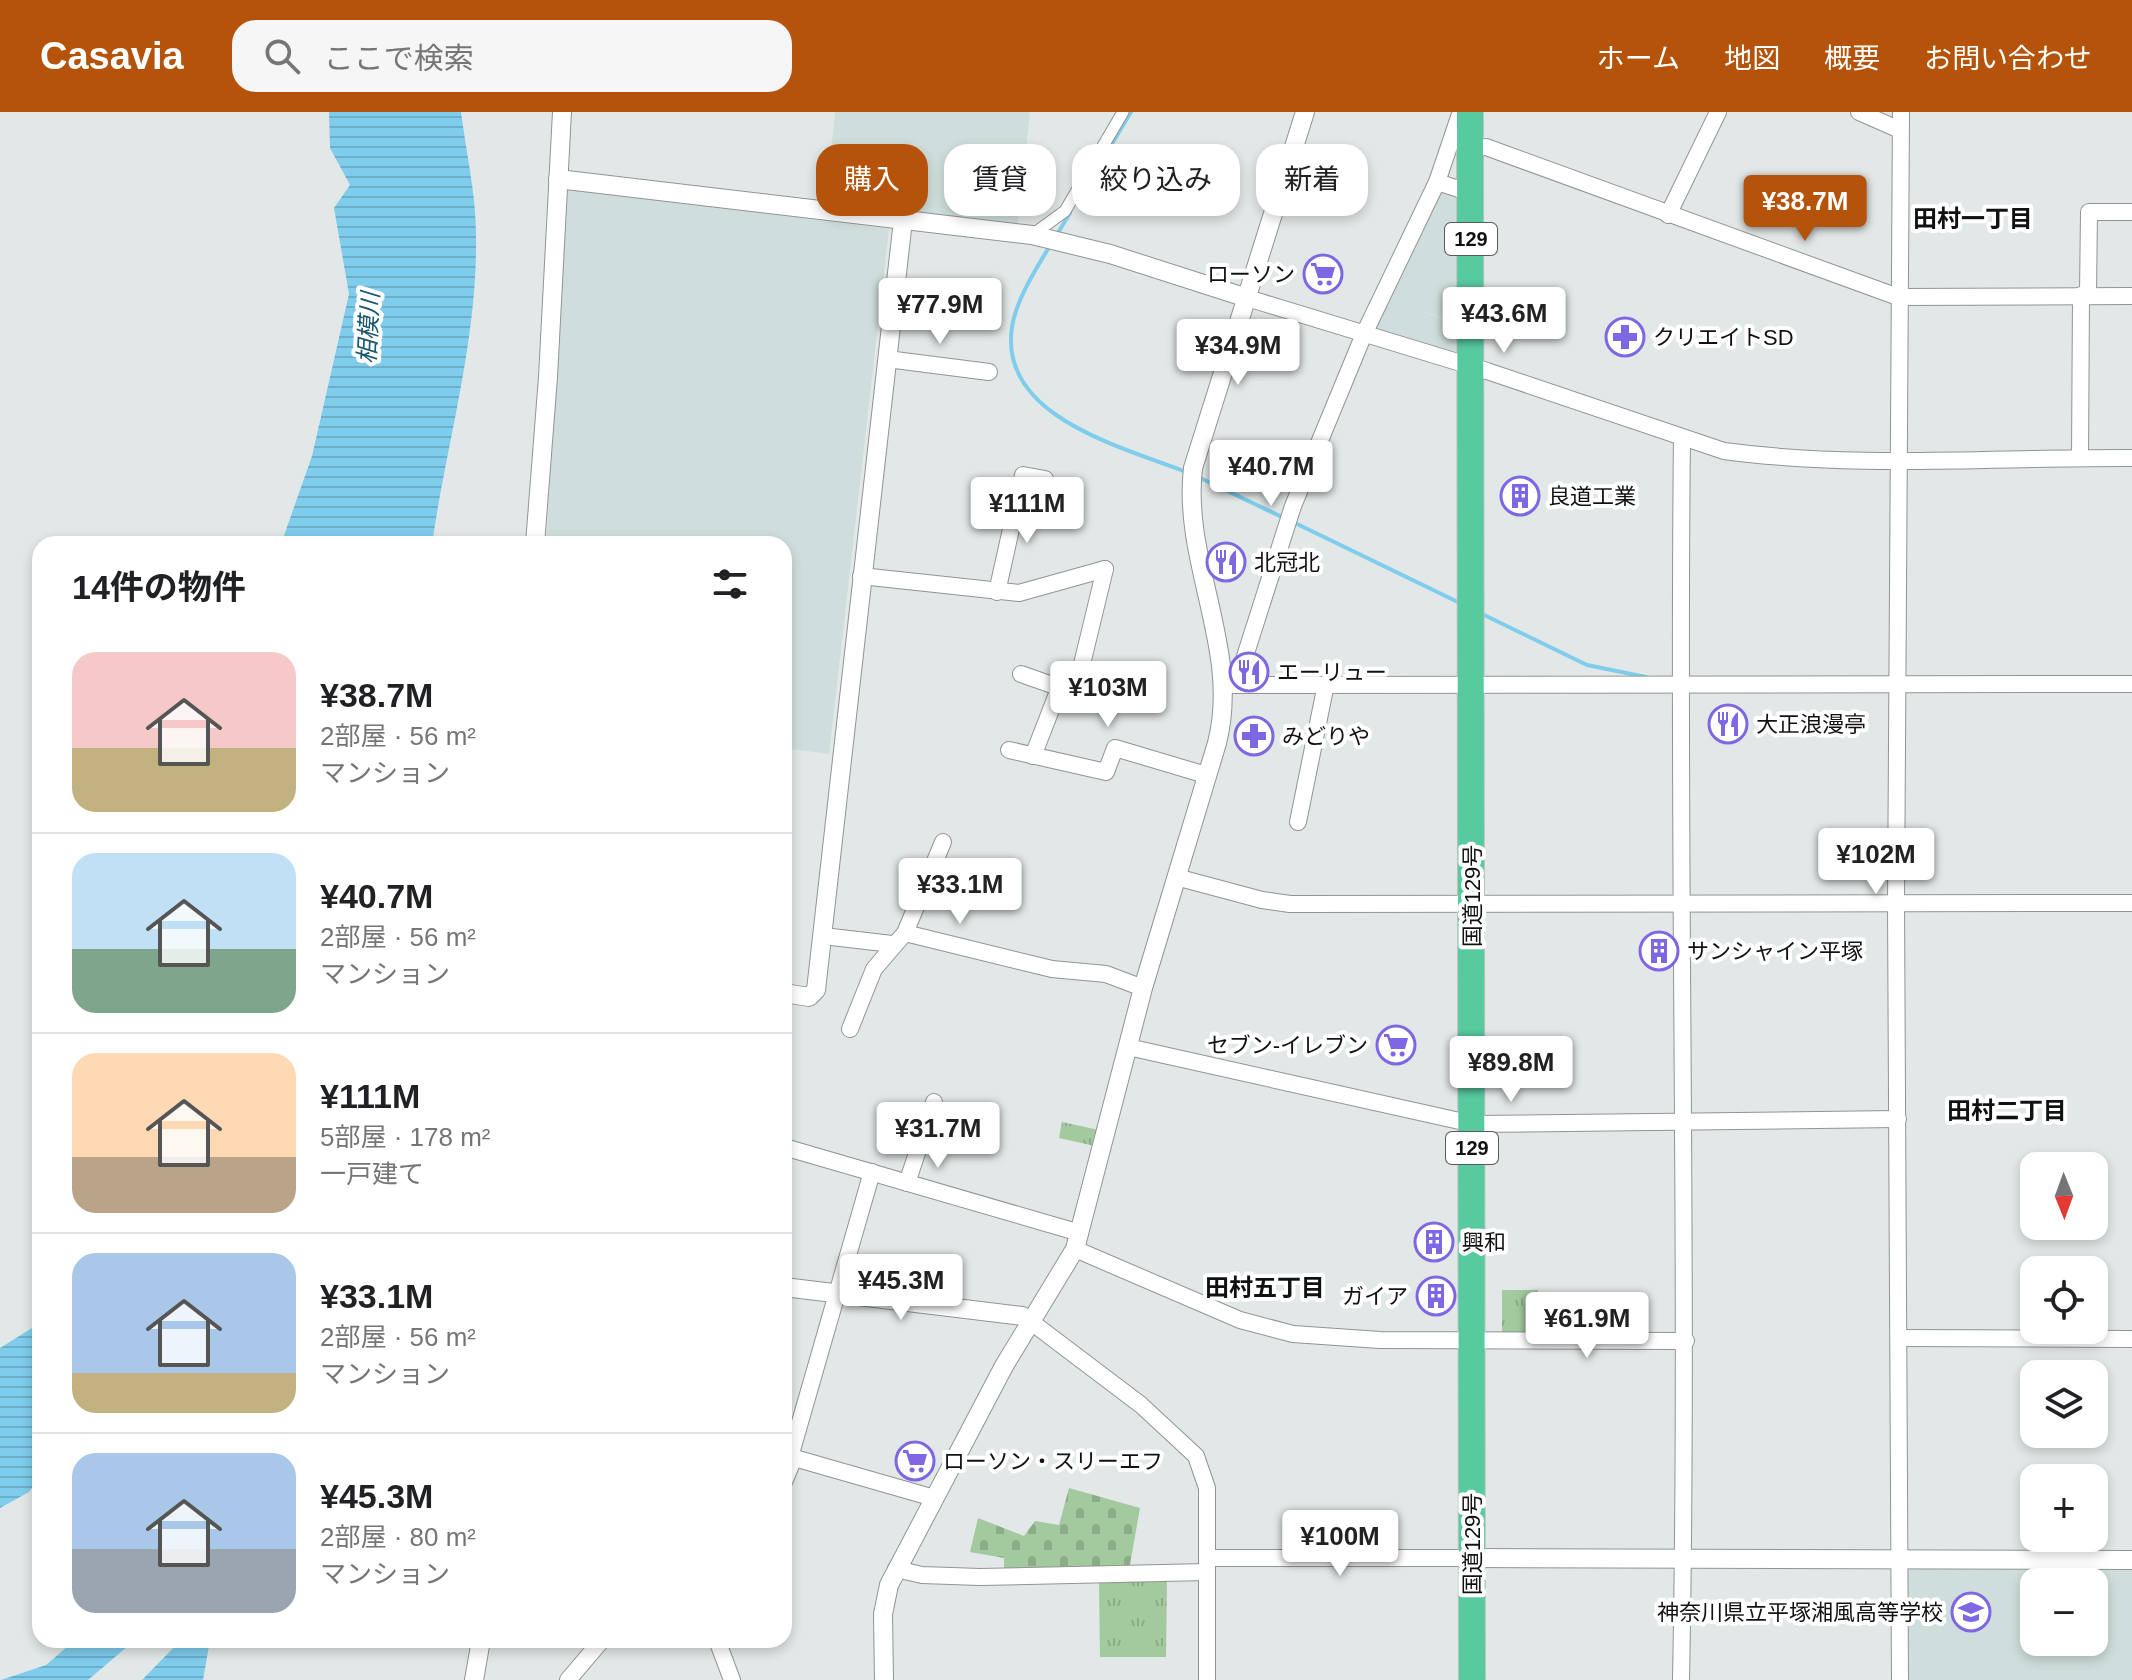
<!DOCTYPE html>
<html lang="ja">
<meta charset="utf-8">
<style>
body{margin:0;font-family:Helvetica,"Noto Sans JP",sans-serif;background:#f6f6f6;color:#202124;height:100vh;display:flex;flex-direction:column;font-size:30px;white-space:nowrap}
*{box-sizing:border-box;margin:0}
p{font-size:26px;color:#757577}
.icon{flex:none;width:44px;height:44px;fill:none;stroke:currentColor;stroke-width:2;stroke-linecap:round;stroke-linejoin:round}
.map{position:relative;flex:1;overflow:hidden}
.drawer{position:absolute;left:32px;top:424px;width:760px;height:1112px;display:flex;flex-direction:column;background:#fff;border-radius:24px;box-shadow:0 4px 12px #0003}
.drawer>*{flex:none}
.banner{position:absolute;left:816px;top:32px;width:760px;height:72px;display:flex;gap:16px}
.needle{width:52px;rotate:179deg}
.buttons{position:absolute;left:2020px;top:1040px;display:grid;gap:16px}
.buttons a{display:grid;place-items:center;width:88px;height:88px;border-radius:16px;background:#fff;box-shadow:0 4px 12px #0003;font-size:40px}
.price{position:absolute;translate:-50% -68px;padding:0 18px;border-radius:8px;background:#fff;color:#222;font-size:26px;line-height:52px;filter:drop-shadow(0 2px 4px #0008)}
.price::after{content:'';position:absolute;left:50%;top:48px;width:24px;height:18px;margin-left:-12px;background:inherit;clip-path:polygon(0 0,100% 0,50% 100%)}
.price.on{background:#b45309;color:#fff}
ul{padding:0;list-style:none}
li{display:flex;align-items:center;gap:24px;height:200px;padding:0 40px}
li+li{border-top:2px solid #e0e0e0}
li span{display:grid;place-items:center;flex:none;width:224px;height:160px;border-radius:24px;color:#555}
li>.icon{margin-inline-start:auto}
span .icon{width:96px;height:96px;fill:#fffc;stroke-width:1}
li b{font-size:34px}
h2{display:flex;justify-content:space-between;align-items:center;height:96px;padding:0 40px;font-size:34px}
.tag{padding:0 28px;border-radius:24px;background:#fff;box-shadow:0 4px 12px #0003;font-size:28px;line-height:72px}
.tag.on{background:#b45309;color:#fff}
header{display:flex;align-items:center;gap:48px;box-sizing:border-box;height:112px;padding:0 40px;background:#b45309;color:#fff}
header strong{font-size:38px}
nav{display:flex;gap:44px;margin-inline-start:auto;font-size:28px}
.search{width:560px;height:72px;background:#f6f6f6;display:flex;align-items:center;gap:20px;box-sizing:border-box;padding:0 28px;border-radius:24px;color:#757577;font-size:30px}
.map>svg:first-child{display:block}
.built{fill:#cfdedc;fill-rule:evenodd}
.cemetery{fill:url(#cemetery-stones)}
.park{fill:url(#park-tufts)}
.water{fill:url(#water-rules)}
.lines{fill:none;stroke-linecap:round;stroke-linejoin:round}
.stream{stroke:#7fccec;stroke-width:4}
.pedestrian-casing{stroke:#909594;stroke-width:13}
.minor-casing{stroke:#909594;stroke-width:18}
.tertiary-casing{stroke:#909594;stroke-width:20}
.trunk-casing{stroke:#c1c1c1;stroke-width:28}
.pedestrian{stroke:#fff;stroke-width:11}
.minor{stroke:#fff;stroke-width:16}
.tertiary{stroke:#fff;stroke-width:18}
.trunk{stroke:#57caa0;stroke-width:26}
.labels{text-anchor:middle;stroke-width:8;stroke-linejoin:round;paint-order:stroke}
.shield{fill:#fff;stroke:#585958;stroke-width:2}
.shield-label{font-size:20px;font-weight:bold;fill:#101211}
.poi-label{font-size:22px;fill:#101211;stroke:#fff;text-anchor:start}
.street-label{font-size:22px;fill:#101211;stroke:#fff}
.neighbourhood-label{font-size:24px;font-weight:bold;fill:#101211;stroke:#fff}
.water-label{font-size:24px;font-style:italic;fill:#18576d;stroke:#fff}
</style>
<header>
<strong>Casavia</strong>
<div class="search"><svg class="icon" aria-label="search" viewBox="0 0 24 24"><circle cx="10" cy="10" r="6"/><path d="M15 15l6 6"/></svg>ここで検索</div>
<nav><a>ホーム</a><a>地図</a><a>概要</a><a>お問い合わせ</a></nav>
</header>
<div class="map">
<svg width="2132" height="1568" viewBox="0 0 2132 1568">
<defs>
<pattern id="cemetery-stones" width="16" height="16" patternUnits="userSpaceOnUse" patternTransform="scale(2)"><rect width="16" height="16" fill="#a3c99e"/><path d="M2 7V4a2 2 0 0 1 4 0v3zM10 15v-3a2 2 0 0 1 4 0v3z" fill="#8bac87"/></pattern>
<pattern id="park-tufts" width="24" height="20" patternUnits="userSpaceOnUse" patternTransform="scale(2)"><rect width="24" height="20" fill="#a3c99e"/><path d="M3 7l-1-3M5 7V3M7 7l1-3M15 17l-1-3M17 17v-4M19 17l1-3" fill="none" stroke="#8bac87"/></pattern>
<pattern id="water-rules" width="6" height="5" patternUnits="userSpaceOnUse" patternTransform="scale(2)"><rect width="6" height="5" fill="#7fccec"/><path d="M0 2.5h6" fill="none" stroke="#6daec9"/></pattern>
</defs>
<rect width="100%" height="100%" fill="#e2e8e7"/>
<g class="built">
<polygon points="835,0 1030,0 1018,112 826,90"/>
<polygon points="567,76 889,117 829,642 784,636 784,432 546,432"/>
<polygon points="1438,76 1458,83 1459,211 1415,197 1457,212 1458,246 1374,216 1385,187 1390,189"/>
<path d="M1911 1456H2132V1568H1908V1460ZM2034 1470H2094V1530H2034Z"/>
</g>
<polygon class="cemetery" points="1069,1376 1140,1396 1129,1458 1004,1462 1004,1446 970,1440 978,1406 1024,1424 1035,1409 1059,1413"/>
<g class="park">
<polygon points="1062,1010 1099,1018 1095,1034 1059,1026"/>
<polygon points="1502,1178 1538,1178 1538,1207 1549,1208 1549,1221 1502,1221"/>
<polygon points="1099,1467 1167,1467 1166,1545 1100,1545"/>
</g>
<g class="water">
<path d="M329 0H461C466 40 476 82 476 122 478 227 447 329 432 432H281L312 344 349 182 334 96 350 73 330 36Z"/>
<polygon points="40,1211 40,1365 29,1380 0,1396 0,1236"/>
<polygon points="75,1528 135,1528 88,1568 1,1568 46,1553"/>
<polygon points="181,1528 210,1528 203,1568 142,1568"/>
</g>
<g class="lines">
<g class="stream">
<polyline points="1077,90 1131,0"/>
<polyline points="1056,124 1070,101"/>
<path d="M1051 132C1037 155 1016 188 1012 215 998 305 1123 335 1186 360"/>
<polyline points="1198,365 1282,405"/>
<polyline points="1293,410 1462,492"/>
<polyline points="1480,501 1587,553 1646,565"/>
</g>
<g class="pedestrian-casing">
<polyline id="pedestrian" points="1032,123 1065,99 1123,0"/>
</g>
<g class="minor-casing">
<g id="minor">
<polyline points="1859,0 1900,18"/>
<polyline points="1486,35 1898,185 2132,184"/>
<polyline points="1437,70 1471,81"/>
<polyline points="1668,103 1718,0"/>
<polyline points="2088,183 2089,100 2132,100"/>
<path d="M1244 185 1487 259 1724 339C1858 357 1997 345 2132 346"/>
<polyline points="887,247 989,260"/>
<polyline points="2080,346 2081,183"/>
<polyline points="861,464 1019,481 1105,457"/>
<polyline points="997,480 1023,363 1045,367"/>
<polyline points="1021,562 1075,581 1105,457"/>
<polyline points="1226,573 2132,572"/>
<polyline points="1226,573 1240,560 1293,394 1364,222 1437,70 1459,5 1470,4"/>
<polyline points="1009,638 1106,660 1115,636 1206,663"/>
<polyline points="1033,644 1059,577"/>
<polyline points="1298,710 1326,572"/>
<polyline points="1176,765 1262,788 1290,792 2132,791"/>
<polyline points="905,821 943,730"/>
<polyline points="823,824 892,832"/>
<polyline points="850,917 874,857 905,821 1052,857 1106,862 1143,876"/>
<polyline points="1128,935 1473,1012 1898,1007"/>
<polyline points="784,1035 1080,1121"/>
<polyline points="907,1071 934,990"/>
<polyline points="1075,1137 1240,1208 1293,1222 1380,1228 1686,1229"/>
<polyline points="1030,1209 1141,1293 1196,1344 1207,1376 1207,1568"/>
<polyline points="1900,1226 2132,1227"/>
<polyline points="784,1343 934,1386"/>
<polyline points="790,1345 872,1060"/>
<polyline points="784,1370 794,1346"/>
<polyline points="1207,1446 1472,1446"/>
<polyline points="896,1457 922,1463 980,1465 1207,1460"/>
<polyline points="717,1528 732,1568"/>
<polyline points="568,1568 602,1528"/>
<path d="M1681 1568C1689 1154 1677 740 1682 326"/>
<polyline points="1900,1568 1896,791 1901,0"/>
</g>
</g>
<g class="tertiary-casing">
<g id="tertiary">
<polyline points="558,67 1032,123 1110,142 1244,185"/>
<polyline points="535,432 548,265 562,0"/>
<polyline points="784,881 809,885 816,878 903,108"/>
<polyline points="784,1175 1022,1204 1030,1209"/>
<polyline points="1472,1446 2132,1448"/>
<polyline points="474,1568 481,1528"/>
<path d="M884 1568 883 1502 889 1473 1004 1254 1075 1137 1143 876 1217 631C1241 538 1182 450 1193 356L1305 0"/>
</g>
</g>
<g class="trunk-casing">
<polyline id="trunk" points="1470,0 1472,1568"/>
</g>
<use href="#pedestrian" class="pedestrian"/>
<use href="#minor" class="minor"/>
<use href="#tertiary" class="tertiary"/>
<use href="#trunk" class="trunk"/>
</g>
<defs>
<g id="supermarket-ring" transform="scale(2)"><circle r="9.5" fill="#fff" stroke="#7f66e2" stroke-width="1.5"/><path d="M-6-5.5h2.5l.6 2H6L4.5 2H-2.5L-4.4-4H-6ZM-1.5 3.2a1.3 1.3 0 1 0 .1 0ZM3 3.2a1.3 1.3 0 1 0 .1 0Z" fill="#7f66e2"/></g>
<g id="pharmacy-ring" transform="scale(2)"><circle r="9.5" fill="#fff" stroke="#7f66e2" stroke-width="1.5"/><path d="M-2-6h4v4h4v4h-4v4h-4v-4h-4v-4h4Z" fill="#7f66e2"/></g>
<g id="building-ring" transform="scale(2)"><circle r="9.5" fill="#fff" stroke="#7f66e2" stroke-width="1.5"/><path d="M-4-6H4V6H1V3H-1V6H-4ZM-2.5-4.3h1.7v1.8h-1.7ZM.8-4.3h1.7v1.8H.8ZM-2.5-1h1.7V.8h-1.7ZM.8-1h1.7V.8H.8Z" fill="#7f66e2"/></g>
<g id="restaurant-ring" transform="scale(2)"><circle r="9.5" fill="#fff" stroke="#7f66e2" stroke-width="1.5"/><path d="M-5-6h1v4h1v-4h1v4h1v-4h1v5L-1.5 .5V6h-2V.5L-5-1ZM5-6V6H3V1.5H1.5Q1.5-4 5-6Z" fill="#7f66e2"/></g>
<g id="school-ring" transform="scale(2)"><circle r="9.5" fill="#fff" stroke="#7f66e2" stroke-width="1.5"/><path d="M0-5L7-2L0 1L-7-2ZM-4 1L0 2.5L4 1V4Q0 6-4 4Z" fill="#7f66e2"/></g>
</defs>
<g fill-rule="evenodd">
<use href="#supermarket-ring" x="1323" y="162"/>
<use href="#pharmacy-ring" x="1625" y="225"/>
<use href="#building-ring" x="1520" y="384"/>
<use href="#restaurant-ring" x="1226" y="450"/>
<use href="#restaurant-ring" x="1249" y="560"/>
<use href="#restaurant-ring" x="1728" y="612"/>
<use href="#pharmacy-ring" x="1254" y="624"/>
<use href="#building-ring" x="1659" y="839"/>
<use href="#supermarket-ring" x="1396" y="933"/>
<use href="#building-ring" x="1434" y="1130"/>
<use href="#building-ring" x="1436" y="1184"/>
<use href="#supermarket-ring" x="915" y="1349"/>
<use href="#school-ring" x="1971" y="1500"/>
</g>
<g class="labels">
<g class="shield">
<rect x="1445" y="111" width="52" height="32" rx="6"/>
<rect x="1446" y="1020" width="52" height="32" rx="6"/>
</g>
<g class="shield-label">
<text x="1471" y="134">129</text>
<text x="1472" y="1043">129</text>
</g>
<g class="poi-label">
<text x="1295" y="170" text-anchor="end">ローソン</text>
<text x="1653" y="233">クリエイトSD</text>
<text x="1548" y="392">良道工業</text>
<text x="1254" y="458">北冠北</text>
<text x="1277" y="568">エーリュー</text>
<text x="1756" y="620">大正浪漫亭</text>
<text x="1282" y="632">みどりや</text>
<text x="1687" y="847">サンシャイン平塚</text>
<text x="1368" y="941" text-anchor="end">セブン-イレブン</text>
<text x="1462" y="1138">興和</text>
<text x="1408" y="1192" text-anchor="end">ガイア</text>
<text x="943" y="1357">ローソン・スリーエフ</text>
<text x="1943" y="1508" text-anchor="end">神奈川県立平塚湘風高等学校</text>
</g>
<g class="street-label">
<text transform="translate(1472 784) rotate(-90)" y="8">国道129号</text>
<text transform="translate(1472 1432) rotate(-90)" y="8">国道129号</text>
</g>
<g class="neighbourhood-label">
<text x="1973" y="115">田村一丁目</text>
<text x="2007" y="1007">田村二丁目</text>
<text x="1265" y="1184">田村五丁目</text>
</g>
<g class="water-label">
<text transform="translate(369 216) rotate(-87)" y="8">相模川</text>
</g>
</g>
</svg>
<div class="buttons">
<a><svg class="needle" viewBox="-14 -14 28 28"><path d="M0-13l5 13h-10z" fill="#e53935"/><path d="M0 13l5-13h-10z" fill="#757577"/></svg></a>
<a><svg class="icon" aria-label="locate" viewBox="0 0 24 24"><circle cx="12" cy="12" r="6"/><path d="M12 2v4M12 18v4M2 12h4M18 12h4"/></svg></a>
<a><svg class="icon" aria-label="layers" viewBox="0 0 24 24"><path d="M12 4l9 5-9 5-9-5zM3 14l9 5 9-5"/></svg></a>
<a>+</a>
<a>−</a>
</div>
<b class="price on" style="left:1805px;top:131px">¥38.7M</b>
<b class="price" style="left:940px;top:234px">¥77.9M</b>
<b class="price" style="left:1504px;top:243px">¥43.6M</b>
<b class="price" style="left:1238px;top:275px">¥34.9M</b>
<b class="price" style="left:1271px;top:396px">¥40.7M</b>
<b class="price" style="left:1027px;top:433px">¥111M</b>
<b class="price" style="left:1108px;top:617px">¥103M</b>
<b class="price" style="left:1876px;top:784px">¥102M</b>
<b class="price" style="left:960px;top:814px">¥33.1M</b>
<b class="price" style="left:1511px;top:992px">¥89.8M</b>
<b class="price" style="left:938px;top:1058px">¥31.7M</b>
<b class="price" style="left:901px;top:1210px">¥45.3M</b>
<b class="price" style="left:1587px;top:1248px">¥61.9M</b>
<b class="price" style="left:1340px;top:1466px">¥100M</b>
<div class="banner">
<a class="tag on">購入</a>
<a class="tag">賃貸</a>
<a class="tag">絞り込み</a>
<a class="tag">新着</a>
</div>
<section class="drawer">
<h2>14件の物件<svg class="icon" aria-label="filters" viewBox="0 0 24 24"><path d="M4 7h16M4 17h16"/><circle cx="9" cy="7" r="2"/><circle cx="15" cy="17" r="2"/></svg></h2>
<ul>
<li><span style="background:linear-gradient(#f6c9c9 60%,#c2b280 0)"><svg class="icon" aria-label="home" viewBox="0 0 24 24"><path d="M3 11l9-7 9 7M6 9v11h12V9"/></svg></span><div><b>¥38.7M</b><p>2部屋 · 56 m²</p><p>マンション</p></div></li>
<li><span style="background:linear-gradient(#bfe0f5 60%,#7fa58c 0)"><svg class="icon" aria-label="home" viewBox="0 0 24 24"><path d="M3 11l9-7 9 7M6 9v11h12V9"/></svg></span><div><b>¥40.7M</b><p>2部屋 · 56 m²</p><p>マンション</p></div></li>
<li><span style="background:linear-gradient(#ffd9b3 65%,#b9a48a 0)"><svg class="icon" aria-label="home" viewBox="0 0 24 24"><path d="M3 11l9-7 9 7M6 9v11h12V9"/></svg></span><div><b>¥111M</b><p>5部屋 · 178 m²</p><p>一戸建て</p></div></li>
<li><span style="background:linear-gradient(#a9c7e8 75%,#c2b280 0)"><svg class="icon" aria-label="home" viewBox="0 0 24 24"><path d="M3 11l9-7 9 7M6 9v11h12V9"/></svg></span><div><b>¥33.1M</b><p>2部屋 · 56 m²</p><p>マンション</p></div></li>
<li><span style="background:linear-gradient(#a9c7e8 60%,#9aa5b1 0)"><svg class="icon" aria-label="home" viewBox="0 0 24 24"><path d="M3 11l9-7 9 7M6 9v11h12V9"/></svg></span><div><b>¥45.3M</b><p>2部屋 · 80 m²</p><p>マンション</p></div></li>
</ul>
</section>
</div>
